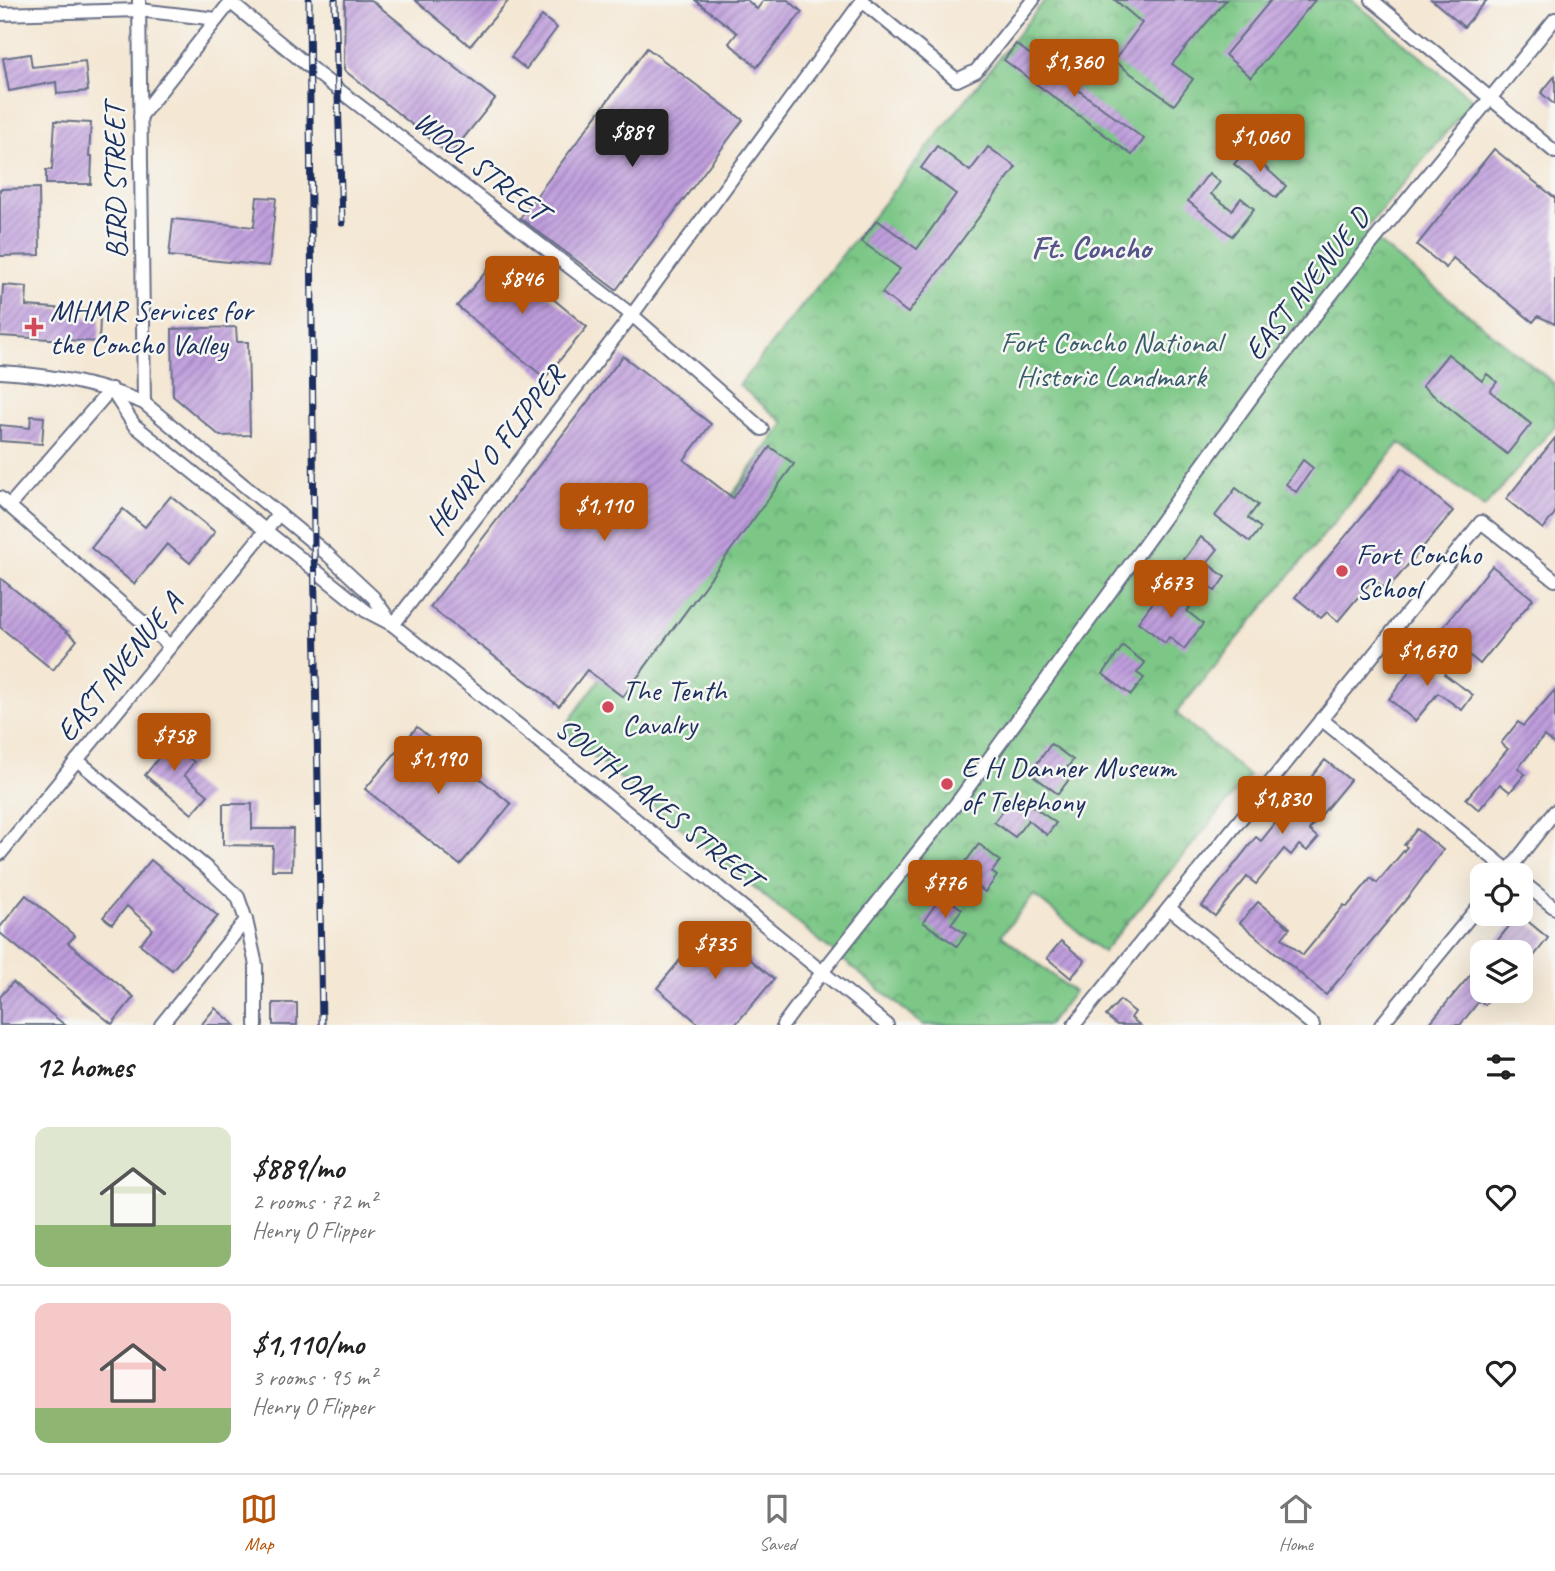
<!DOCTYPE html>
<meta charset="utf-8">
<style>
body{margin:0;font-family:Caveat,sans-serif;background:#f6f6f6;color:#222;height:100vh;display:flex;flex-direction:column;font-size:26px;white-space:nowrap}
*{box-sizing:border-box;margin:0}
p{font-size:23px;color:#767676}
.icon{flex:none;width:38px;height:38px;fill:none;stroke:currentColor;stroke-width:2;stroke-linecap:round;stroke-linejoin:round}
.map{position:relative;height:1025px;overflow:hidden}
.drawer{display:flex;flex-direction:column;background:#fff;flex:1}
.drawer>*{flex:none}
.controls{position:absolute;left:1470px;top:863px;display:grid;gap:14px}
.controls a{display:grid;place-items:center;width:63px;height:63px;border-radius:14px;background:#fff;box-shadow:0 7px 28px #0002;font-size:35px}
.price{position:absolute;translate:-50% -60px;padding:0 16px;border-radius:7px;background:#b45309;color:#fff;font-size:23px;line-height:46px;filter:drop-shadow(0 2px 4px #0008)}
.price::after{content:'';position:absolute;left:50%;top:42px;width:21px;height:16px;margin-left:-10px;background:inherit;clip-path:polygon(0 0,100% 0,50% 100%)}
.price.current{background:#222;color:#fff}
ul{padding:0;list-style:none}
li{display:flex;align-items:center;gap:21px;height:175px;padding:0 35px}
li+li{border-top:2px solid #e0e0e0}
li span{display:grid;place-items:center;flex:none;width:196px;height:140px;border-radius:14px;color:#555}
li>.icon{margin-inline-start:auto}
span .icon{width:84px;height:84px;fill:#fffc;stroke-width:1}
li b{font-size:30px}
h2{display:flex;justify-content:space-between;align-items:center;height:84px;padding:0 35px;font-size:30px}
.tab-bar{display:flex;justify-content:space-around;align-items:center;height:98px;border-top:2px solid #e0e0e0;background:#fff;font-size:19px;color:#767676}
.tab-bar a{display:grid;justify-items:center;gap:4px}
.tab-bar .current{color:#b45309}
.map>svg:first-child{display:block}
.park{fill:url(#park-crowns);stroke:#4b7b72;stroke-width:2}
.building{fill:url(#building-hatch)}
.lines{fill:none;stroke-linecap:round;stroke-linejoin:round}
.minor-casing{stroke:#676f87;stroke-width:16}
.minor{stroke:#fff;stroke-width:12}
.rail-casing{stroke:#1b2f5e;stroke-width:7}
.rail{stroke:#f6f6f2;stroke-width:4.5;stroke-dasharray:13;stroke-linecap:butt}
.poi-dot{fill:#d1495b;stroke:#f6f6f2;stroke-width:2.5}
.labels{text-anchor:middle;stroke-width:5;stroke-linejoin:round;paint-order:stroke}
.street-label{font-size:30px;fill:#1b2f5e;stroke:#f6f6f2}
.poi-label{font-size:30px;fill:#1b2f5e;stroke:#f6f6f2;text-anchor:start}
.park-label{font-size:30px;fill:#385d6a;stroke:#f6f6f2}
.neighbourhood-label{font-size:32px;font-weight:bold;fill:#54568a;stroke:#f6f6f2}
</style>
<div class="map">
<svg width="1555" height="1025" viewBox="0 0 1555 1025">
<defs>
<pattern id="park-crowns" width="20" height="18" patternUnits="userSpaceOnUse" patternTransform="scale(1.75)"><rect width="20" height="18" fill="#7bc786"/><path d="M2 6a3 3 0 1 1 6 0M12 15a3 3 0 1 1 6 0" fill="none" stroke="#64a271"/></pattern>
<pattern id="building-hatch" width="6" height="6" patternUnits="userSpaceOnUse" patternTransform="scale(1.75)"><rect width="6" height="6" fill="#bf9ddc"/><path d="M-1 1l2-2M0 6l6-6M5 7l2-2" fill="none" stroke="#9a80b6"/></pattern>
</defs>
<rect width="100%" height="100%" fill="#f6f6f2"/>
<filter id="ink" filterUnits="userSpaceOnUse"><feTurbulence type="fractalNoise" baseFrequency=".0143" numOctaves="2"/><feDisplacementMap in="SourceGraphic" scale="14" xChannelSelector="R" yChannelSelector="G"/><feConvolveMatrix kernelMatrix="1 2 1 2 8 2 1 2 1" color-interpolation-filters="sRGB"/></filter>
<filter id="wash" filterUnits="userSpaceOnUse"><feTurbulence type="fractalNoise" baseFrequency=".00686" numOctaves="4" result="noise"/><feDisplacementMap in="SourceGraphic" scale="28" xChannelSelector="R" yChannelSelector="G"/><feGaussianBlur stdDeviation="1.57" result="paint"/><feColorMatrix in="noise" values="0 0 0 0 0 0 0 0 0 0 0 0 0 0 0 0 0 1.4 0 .05"/><feComposite in="paint" operator="in"/></filter>
<g filter="url(#wash)">
<rect width="100%" height="100%" fill="#f4e7d3"/>
<polygon class="park" points="1045,0 1352,0 1473,100 1364,231 1555,384 1555,426 1484,508 1400,443 1176,713 1249,776 1103,952 1034,895 1001,935 1074,992 1048,1025 923,1025 562,731 784,423 739,385"/>
<g id="blocks">
<g class="building">
<polygon points="345,0 371,0 495,99 450,155 344,70"/>
<polygon points="415,0 509,0 470,46"/>
<polygon points="695,0 747,0 757,9 764,0 788,0 802,12 757,67 729,43 737,33"/>
<polygon points="1115,0 1226,0 1172,64 1193,79 1174,105 1114,61 1142,23"/>
<polygon points="1271,0 1315,0 1251,77 1225,55"/>
<polygon points="1432,0 1487,0 1464,27"/>
<polygon points="542,16 557,28 526,69 511,57"/>
<polygon points="1016,44 1144,139 1132,155 1004,60"/>
<polygon points="647,48 743,120 616,290 520,218"/>
<polygon points="30,54 32,67 85,61 88,91 57,94 56,82 9,91 3,58"/>
<polygon points="1555,76 1555,105 1541,93"/>
<polygon points="55,121 91,123 89,156 92,156 91,184 46,184 46,170 52,170"/>
<polygon points="937,146 970,171 988,147 1016,167 908,313 882,293 900,269 861,241 877,220 917,249 956,194 921,168"/>
<polygon points="1494,149 1555,198 1555,324 1538,316 1533,322 1453,258 1446,268 1417,245"/>
<polygon points="1246,150 1286,186 1276,198 1234,164"/>
<polygon points="1209,173 1220,182 1211,194 1232,210 1241,198 1254,209 1232,236 1188,201"/>
<polygon points="39,188 40,255 0,256 0,189"/>
<polygon points="257,197 276,198 269,266 169,256 173,219 254,227"/>
<polygon points="500,255 587,327 545,378 457,306"/>
<polygon points="3,285 27,287 26,306 83,310 85,317 100,318 99,342 0,336"/>
<polygon points="236,327 237,342 248,342 250,435 220,436 173,396 172,329"/>
<polygon points="1448,354 1482,381 1487,374 1497,382 1490,391 1531,424 1507,454 1422,386"/>
<polygon points="623,356 711,424 684,460 733,498 770,447 794,464 623,697 587,670 559,706 430,607"/>
<polygon points="31,416 44,417 42,444 0,441 0,425 30,428"/>
<polygon points="1555,438 1555,513 1543,529 1506,499"/>
<polygon points="1303,460 1313,468 1296,492 1286,484"/>
<polygon points="1402,468 1453,511 1387,590 1373,579 1338,621 1327,612 1321,618 1295,597"/>
<polygon points="1236,488 1258,505 1248,518 1261,528 1250,542 1215,516"/>
<polygon points="171,496 215,532 190,563 167,544 134,584 91,548 123,509 145,527"/>
<polygon points="1201,537 1218,549 1207,563 1225,577 1215,591 1180,565"/>
<polygon points="1492,566 1533,599 1480,664 1440,631"/>
<polygon points="0,578 77,640 53,670 0,627"/>
<polygon points="1164,588 1190,608 1187,611 1203,624 1184,649 1169,637 1165,643 1138,622"/>
<polygon points="1123,646 1145,663 1137,673 1144,678 1131,695 1103,674"/>
<polygon points="1424,652 1446,671 1444,674 1473,695 1462,710 1438,693 1415,721 1389,699"/>
<polygon points="1555,690 1555,745 1544,736 1518,768 1525,774 1510,792 1500,784 1479,810 1466,799 1508,749 1501,743 1518,722 1523,726"/>
<polygon points="151,727 194,762 184,775 208,795 192,814 145,775 162,754 142,738"/>
<polygon points="417,727 511,804 460,865 365,789"/>
<polygon points="1051,744 1073,760 1063,773 1070,778 1058,794 1030,773"/>
<polygon points="1325,760 1350,780 1309,830 1318,838 1307,851 1299,845 1291,855 1284,849 1256,884 1247,877 1215,916 1202,906 1256,837 1261,841 1285,811 1288,814 1316,779 1312,776"/>
<polygon points="1015,794 1056,823 1047,835 1028,820 1015,837 994,822"/>
<polygon points="223,804 252,804 252,829 293,829 292,870 272,870 273,846 223,845"/>
<polygon points="1417,829 1443,850 1409,896 1326,995 1240,923 1258,902 1290,928 1282,938 1303,955 1344,905 1347,907 1371,878 1377,883 1407,847 1404,845"/>
<polygon points="979,844 1000,861 992,872 997,876 985,892 958,872"/>
<polygon points="151,860 218,916 172,970 140,944 153,929 127,906 112,924 103,917"/>
<polygon points="26,895 75,936 68,943 134,997 112,1024 0,933 0,927"/>
<polygon points="942,895 962,909 951,924 966,934 957,946 923,922"/>
<polygon points="1519,914 1548,938 1534,956 1530,952 1488,952"/>
<polygon points="709,925 774,979 735,1025 700,1025 657,988"/>
<polygon points="1061,941 1085,961 1071,978 1047,958"/>
<polygon points="1482,961 1482,990 1497,990 1485,1005 1480,1000 1460,1025 1428,1025"/>
<polygon points="13,982 26,994 65,1025 0,1025 0,997"/>
<polygon points="1120,1000 1135,1012 1131,1018 1140,1025 1117,1025 1106,1016"/>
<rect x="273" y="1003" width="24" height="22"/>
<polygon points="215,1008 235,1025 201,1025"/>
</g>
</g>
</g>
<g filter="url(#ink)">
<use href="#blocks" fill-opacity="0" stroke="#676f87" stroke-width="2"/>
<g class="lines">
<g class="minor-casing">
<g id="minor">
<polyline points="139,0 144,403"/>
<polyline points="861,0 957,80 976,71 1033,0"/>
<polyline points="1372,0 1555,152"/>
<polyline points="230,2 318,74 632,315 762,429"/>
<polyline points="0,14 139,10 217,19"/>
<polyline points="140,117 232,0"/>
<path d="M0 372C50 375 97 383 144 403L326 553 373 597 391 622"/>
<polyline points="111,389 134,425 366,611 393,625 596,787 887,1025"/>
<polyline points="0,498 170,646"/>
<polyline points="9,506 111,389"/>
<polyline points="393,625 632,315 862,1"/>
<polyline points="1321,719 1514,875"/>
<polyline points="77,760 209,870 238,897 246,920 256,965 256,1025"/>
<polyline points="0,854 279,514"/>
<polyline points="1505,875 1555,811"/>
<polyline points="1521,881 1555,908"/>
<polyline points="1169,908 1313,1025"/>
<polyline points="161,1025 246,920"/>
<polyline points="783,1025 823,971 959,800 1262,383 1367,249 1555,19"/>
<polyline points="1074,1025 1481,522 1555,580"/>
<polyline points="1381,1025 1482,902"/>
</g>
</g>
<use href="#minor" class="minor"/>
<g class="rail-casing">
<g id="rail">
<polyline points="309,0 314,543 322,1025"/>
<polyline points="335,0 342,223"/>
</g>
</g>
<use href="#rail" class="rail"/>
</g>
</g>
<g class="poi-dot">
<path d="M30.5 316.5h7v7h7v7h-7v7h-7v-7h-7v-7h7z"/>
<circle cx="1342" cy="571" r="7"/>
<circle cx="608" cy="707" r="7"/>
<circle cx="947" cy="784" r="7"/>
</g>
<g class="labels">
<g class="street-label">
<text transform="translate(481 166) rotate(38)" y="10">WOOL STREET</text>
<text transform="translate(115 181) rotate(-91)" y="10">BIRD STREET</text>
<text transform="translate(1307 284) rotate(-52)" y="10">EAST AVENUE D</text>
<text transform="translate(495 450) rotate(-52)" y="10">HENRY O FLIPPER</text>
<text transform="translate(119 667) rotate(-51)" y="10">EAST AVENUE A</text>
<text transform="translate(658 803) rotate(39)" y="10">SOUTH OAKES STREET</text>
</g>
<g class="poi-label">
<text x="50" y="320">MHMR Services for<tspan x="50" dy="34">the Concho Valley</tspan></text>
<text x="1356" y="564">Fort Concho<tspan x="1356" dy="34">School</tspan></text>
<text x="622" y="700">The Tenth<tspan x="622" dy="34">Cavalry</tspan></text>
<text x="961" y="777">E H Danner Museum<tspan x="961" dy="34">of Telephony</tspan></text>
</g>
<g class="park-label">
<text x="1111" y="352">Fort Concho National<tspan x="1111" dy="34">Historic Landmark</tspan></text>
</g>
<g class="neighbourhood-label">
<text x="1091" y="258">Ft. Concho</text>
</g>
</g>
</svg>
<div class="controls">
<a><svg class="icon" aria-label="locate" viewBox="0 0 24 24"><circle cx="12" cy="12" r="6"/><path d="M12 2v4M12 18v4M2 12h4M18 12h4"/></svg></a>
<a><svg class="icon" aria-label="layers" viewBox="0 0 24 24"><path d="M12 4l9 5-9 5-9-5zM3 14l9 5 9-5"/></svg></a>
</div>
<b class="price" style="left:1074px;top:99px">$1,360</b>
<b class="price current" style="left:632px;top:169px">$889</b>
<b class="price" style="left:1260px;top:174px">$1,060</b>
<b class="price" style="left:522px;top:316px">$846</b>
<b class="price" style="left:604px;top:543px">$1,110</b>
<b class="price" style="left:1171px;top:620px">$673</b>
<b class="price" style="left:1427px;top:688px">$1,670</b>
<b class="price" style="left:174px;top:773px">$758</b>
<b class="price" style="left:438px;top:796px">$1,190</b>
<b class="price" style="left:1282px;top:836px">$1,830</b>
<b class="price" style="left:945px;top:920px">$776</b>
<b class="price" style="left:715px;top:981px">$735</b>
</div>
<section class="drawer">
<h2>12 homes<svg class="icon" aria-label="filters" viewBox="0 0 24 24"><path d="M4 7h16M4 17h16"/><circle cx="9" cy="7" r="2"/><circle cx="15" cy="17" r="2"/></svg></h2>
<ul>
<li><span style="background:linear-gradient(#dfe7d0 70%,#8fb573 0)"><svg class="icon" aria-label="home" viewBox="0 0 24 24"><path d="M3 11l9-7 9 7M6 9v11h12V9"/></svg></span><div><b>$889/mo</b><p>2 rooms · 72 m²</p><p>Henry O Flipper</p></div><svg class="icon" aria-label="heart" viewBox="0 0 24 24"><path d="M12 20l-8-8c-3-5 5-10 8-4 3-6 11-1 8 4z"/></svg></li>
<li><span style="background:linear-gradient(#f6c9c9 75%,#8fb573 0)"><svg class="icon" aria-label="home" viewBox="0 0 24 24"><path d="M3 11l9-7 9 7M6 9v11h12V9"/></svg></span><div><b>$1,110/mo</b><p>3 rooms · 95 m²</p><p>Henry O Flipper</p></div><svg class="icon" aria-label="heart" viewBox="0 0 24 24"><path d="M12 20l-8-8c-3-5 5-10 8-4 3-6 11-1 8 4z"/></svg></li>
</ul>
</section>
<nav class="tab-bar">
<a class="current"><svg class="icon" aria-label="map" viewBox="0 0 24 24"><path d="M3 6l6-2 6 2 6-2v14l-6 2-6-2-6 2zM9 4v14M15 6v14"/></svg>Map</a>
<a><svg class="icon" aria-label="saved" viewBox="0 0 24 24"><path d="M7 4h10v16l-5-4-5 4z"/></svg>Saved</a>
<a><svg class="icon" aria-label="home" viewBox="0 0 24 24"><path d="M3 11l9-7 9 7M6 9v11h12V9"/></svg>Home</a>
</nav>
